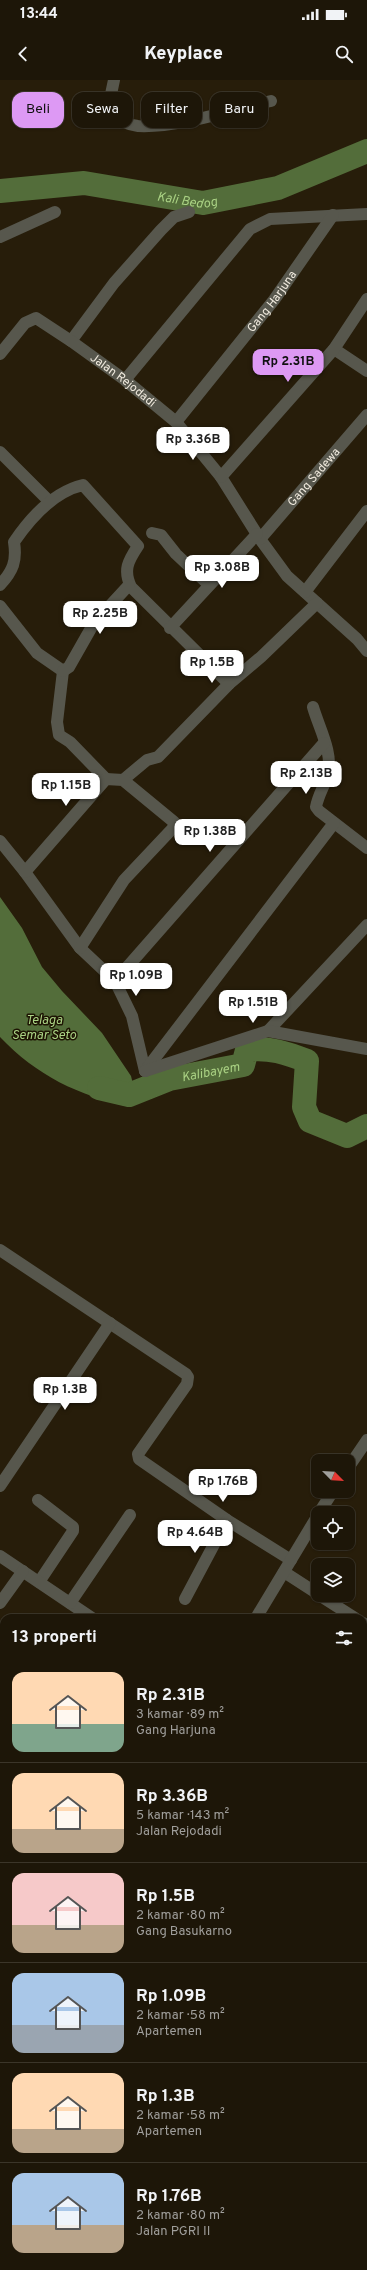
<!DOCTYPE html>
<html lang="id">
<meta charset="utf-8">
<style>
body{margin:0;font-family:Overpass,sans-serif;background:#251f12;color:#f1f3f6;height:100vh;display:flex;flex-direction:column;font-size:15px;white-space:nowrap}
*{box-sizing:border-box;margin:0}
p{font-size:13px;color:#a09f9c}
.icon{flex:none;width:22px;height:22px;fill:none;stroke:currentColor;stroke-width:2;stroke-linecap:round;stroke-linejoin:round}
.map{position:relative;flex:1;overflow:hidden}
.side{position:absolute;left:0px;top:1534px;width:367px;height:656px;display:flex;flex-direction:column;background:#1d1608;border-radius:12px 12px 0 0;box-shadow:0 1px 3px #0004,0 0 0 1px #3b3529}
.side>*{flex:none}
.top-card{position:absolute;left:12px;top:12px;width:343px;height:36px;display:flex;gap:8px}
.needle{width:26px;rotate:114deg}
.buttons{position:absolute;left:311px;top:1374px;display:grid;gap:8px}
.buttons a{display:grid;place-items:center;width:44px;height:44px;border-radius:8px;background:#1d1608;box-shadow:0 1px 3px #0004,0 0 0 1px #3b3529;font-size:20px}
.price{position:absolute;translate:-50% -34px;padding:0 9px;border-radius:8px;background:#fff;color:#222;font-size:13px;line-height:26px;filter:drop-shadow(0 1px 2px #0008)}
.price::after{content:'';position:absolute;left:50%;top:24px;width:12px;height:9px;margin-left:-6px;background:inherit;clip-path:polygon(0 0,100% 0,50% 100%)}
.price.current{background:#dd99f4;color:#111}
ul{padding:0;list-style:none}
li{display:flex;align-items:center;gap:12px;height:100px;padding:0 12px}
li+li{border-top:1px solid #3b3529}
li span{display:grid;place-items:center;flex:none;width:112px;height:80px;border-radius:12px;color:#555}
li>.icon{margin-inline-start:auto}
span .icon{width:48px;height:48px;fill:#fffc;stroke-width:1}
li b{font-size:17px}
h2{display:flex;justify-content:space-between;align-items:center;height:48px;padding:0 12px;font-size:17px}
.chip{padding:0 14px;border-radius:12px;background:#1d1608;box-shadow:0 1px 3px #0004,0 0 0 1px #3b3529;font-size:14px;line-height:36px}
.chip.current{background:#dd99f4;color:#111}
.status{display:flex;justify-content:space-between;align-items:center;height:28px;padding:0 20px;background:#1d1608;direction:ltr}
.status svg{height:11px;fill:currentColor}
header{display:flex;justify-content:space-between;align-items:center;height:52px;padding:0 12px;background:#1d1608;font-size:18px;font-weight:800}
.map>svg:first-child{display:block}
.green{fill:#552a23}
.water{fill:#536d3a}
.lines{fill:none;stroke-linecap:round;stroke-linejoin:round}
.river{stroke:#536d3a;stroke-width:24}
.minor{stroke:#57574d;stroke-width:12}
.labels{text-anchor:middle;stroke-width:3;stroke-linejoin:round;paint-order:stroke}
.street-label{font-size:12px;fill:#f0eade;stroke:#1d1403}
.water-label{font-size:13px;font-style:italic;fill:#aad284;stroke:#1d1403}
</style>
<div class="status"><b>13:44</b><svg viewBox="0 0 49 12"><path d="M0 12V9h3v3zM5 12V6h3v6zM10 12V3h3v9zM15 12V0h3v12zM26 1h20v11H26zM47 4h2v5h-2z"/></svg></div>
<header><svg class="icon" aria-label="back" viewBox="0 0 24 24"><path d="M15 5l-7 7 7 7"/></svg>Keyplace<svg class="icon" aria-label="search" viewBox="0 0 24 24"><circle cx="10" cy="10" r="6"/><path d="M15 15l6 6"/></svg></header>
<div class="map">
<svg width="367" height="2190" viewBox="0 0 367 2190">
<rect width="100%" height="100%" fill="#271d0a"/>
<polygon class="green" points="363,2166 367,2166 367,2190 150,2190 153,2186 363,2186"/>
<path class="water" d="M0 817 22 848 42 887 62 911 102 953 131 996 133 1004 130 1027C78 1015 37 996 0 957Z"/>
<g class="lines">
<g class="river">
<path id="s1" d="M0 111 84 103 203 123 278 108 367 71"/>
<path id="s2" d="M99 1008 129 1015 169 999 243 985 247 970C269 967 287 973 307 981L304 1027 310 1041 347 1056 367 1046"/>
</g>
<g class="minor">
<path d="M114 0 110 19 113 35C120 41 129 45 138 46 178 48 231 30 271 21"/>
<polyline points="0,157 55,132"/>
<polyline points="71,261 114,203 161,150 174,137 189,132"/>
<polyline points="334,269 367,291"/>
<path id="s3" d="M0 274 25 243 36 238 71 261 125 300 176 342 221 397 260 459 287 496 357 559 367 571"/>
<polyline points="125,300 250,149 270,139 367,134"/>
<path id="s4" d="M176 342 274 220 333 135"/>
<polyline points="0,372 49,421"/>
<polyline points="221,397 334,269 367,219"/>
<polyline points="152,453 161,455 176,474 209,505"/>
<path id="s5" d="M260 459 367 335"/>
<path d="M0 505C13 491 17 481 14 462 31 437 53 412 83 405L138 466C128 481 123 490 131 507L229 604"/>
<polyline points="305,512 367,431"/>
<polyline points="0,526 37,573 63,591 57,642 59,655 70,662 106,699"/>
<polyline points="170,548 257,454"/>
<polyline points="63,591 69,587 94,543 129,505"/>
<path d="M313 627C319 648 333 672 328 694 325 705 318 715 316 727L319 731 367 768"/>
<polyline points="123,700 147,680 158,677 229,604 261,577 317,523"/>
<polyline points="0,761 25,792 80,868 115,901 132,936 145,991"/>
<polyline points="25,792 106,699 123,700 174,742 173,748 124,800 80,868"/>
<polyline points="115,901 324,663"/>
<polyline points="268,951 367,845"/>
<polyline points="145,991 334,743"/>
<polyline points="145,991 268,951 367,969"/>
<polyline points="0,1170 186,1294 188,1297 187,1304 138,1374 139,1379 227,1440 291,1480"/>
<polyline points="348,1388 367,1360"/>
<polyline points="0,1406 110,1243"/>
<polyline points="38,1420 73,1447 73,1451 39,1502"/>
<polyline points="319,1433 333,1411"/>
<polyline points="0,1476 92,1538"/>
<polyline points="284,1492 318,1514"/>
<polyline points="319,1515 355,1538"/>
<polyline points="185,1519 227,1440"/>
<polyline points="0,1523 23,1491"/>
<polyline points="70,1523 130,1435"/>
<polyline points="256,1538 318,1435"/>
<polyline points="363,1543 367,1546"/>
<polyline points="363,1643 367,1637"/>
<polyline points="0,1677 4,1672"/>
<polyline points="363,1719 367,1722"/>
<polyline points="0,1750 4,1753"/>
<polyline points="363,1858 367,1861"/>
<polyline points="0,1948 4,1942"/>
<polyline points="363,2009 367,2011"/>
</g>
</g>
<g class="labels">
<g class="street-label">
<text dy="4" stroke="none"><textPath href="#s4" startOffset="154">Gang Harjuna</textPath></text>
<text dy="4" stroke="none"><textPath href="#s3" startOffset="159">Jalan Rejodadi</textPath></text>
<text dy="4" stroke="none"><textPath href="#s5" startOffset="82">Gang Sadewa</textPath></text>
</g>
<g class="water-label">
<text dy="5" stroke="none"><textPath href="#s1" startOffset="189">Kali Bedog</textPath></text>
<text x="44" y="944">Telaga<tspan x="44" dy="15">Semar Seto</tspan></text>
<text dy="5" stroke="none"><textPath href="#s2" startOffset="116">Kalibayem</textPath></text>
</g>
</g>
</svg>
<div class="buttons">
<a><svg class="needle" viewBox="-14 -14 28 28"><path d="M0-13l5 13h-10z" fill="#e53935"/><path d="M0 13l5-13h-10z" fill="#a09f9c"/></svg></a>
<a><svg class="icon" aria-label="locate" viewBox="0 0 24 24"><circle cx="12" cy="12" r="6"/><path d="M12 2v4M12 18v4M2 12h4M18 12h4"/></svg></a>
<a><svg class="icon" aria-label="layers" viewBox="0 0 24 24"><path d="M12 4l9 5-9 5-9-5zM3 14l9 5 9-5"/></svg></a>
</div>
<b class="price current" style="left:288px;top:303px">Rp 2.31B</b>
<b class="price" style="left:193px;top:381px">Rp 3.36B</b>
<b class="price" style="left:222px;top:509px">Rp 3.08B</b>
<b class="price" style="left:100px;top:555px">Rp 2.25B</b>
<b class="price" style="left:212px;top:604px">Rp 1.5B</b>
<b class="price" style="left:306px;top:715px">Rp 2.13B</b>
<b class="price" style="left:66px;top:727px">Rp 1.15B</b>
<b class="price" style="left:210px;top:773px">Rp 1.38B</b>
<b class="price" style="left:136px;top:917px">Rp 1.09B</b>
<b class="price" style="left:253px;top:944px">Rp 1.51B</b>
<b class="price" style="left:65px;top:1331px">Rp 1.3B</b>
<b class="price" style="left:223px;top:1423px">Rp 1.76B</b>
<b class="price" style="left:195px;top:1474px">Rp 4.64B</b>
<div class="top-card">
<a class="chip current">Beli</a>
<a class="chip">Sewa</a>
<a class="chip">Filter</a>
<a class="chip">Baru</a>
</div>
<section class="side">
<h2>13 properti<svg class="icon" aria-label="filters" viewBox="0 0 24 24"><path d="M4 7h16M4 17h16"/><circle cx="9" cy="7" r="2"/><circle cx="15" cy="17" r="2"/></svg></h2>
<ul>
<li><span style="background:linear-gradient(#ffd9b3 65%,#7fa58c 0)"><svg class="icon" aria-label="home" viewBox="0 0 24 24"><path d="M3 11l9-7 9 7M6 9v11h12V9"/></svg></span><div><b>Rp 2.31B</b><p>3 kamar · 89 m²</p><p>Gang Harjuna</p></div></li>
<li><span style="background:linear-gradient(#ffd9b3 70%,#b9a48a 0)"><svg class="icon" aria-label="home" viewBox="0 0 24 24"><path d="M3 11l9-7 9 7M6 9v11h12V9"/></svg></span><div><b>Rp 3.36B</b><p>5 kamar · 143 m²</p><p>Jalan Rejodadi</p></div></li>
<li><span style="background:linear-gradient(#f6c9c9 65%,#b9a48a 0)"><svg class="icon" aria-label="home" viewBox="0 0 24 24"><path d="M3 11l9-7 9 7M6 9v11h12V9"/></svg></span><div><b>Rp 1.5B</b><p>2 kamar · 80 m²</p><p>Gang Basukarno</p></div></li>
<li><span style="background:linear-gradient(#a9c7e8 65%,#9aa5b1 0)"><svg class="icon" aria-label="home" viewBox="0 0 24 24"><path d="M3 11l9-7 9 7M6 9v11h12V9"/></svg></span><div><b>Rp 1.09B</b><p>2 kamar · 58 m²</p><p>Apartemen</p></div></li>
<li><span style="background:linear-gradient(#ffd9b3 70%,#b9a48a 0)"><svg class="icon" aria-label="home" viewBox="0 0 24 24"><path d="M3 11l9-7 9 7M6 9v11h12V9"/></svg></span><div><b>Rp 1.3B</b><p>2 kamar · 58 m²</p><p>Apartemen</p></div></li>
<li><span style="background:linear-gradient(#a9c7e8 65%,#b9a48a 0)"><svg class="icon" aria-label="home" viewBox="0 0 24 24"><path d="M3 11l9-7 9 7M6 9v11h12V9"/></svg></span><div><b>Rp 1.76B</b><p>2 kamar · 80 m²</p><p>Jalan PGRI II</p></div></li>
</ul>
</section>
</div>
